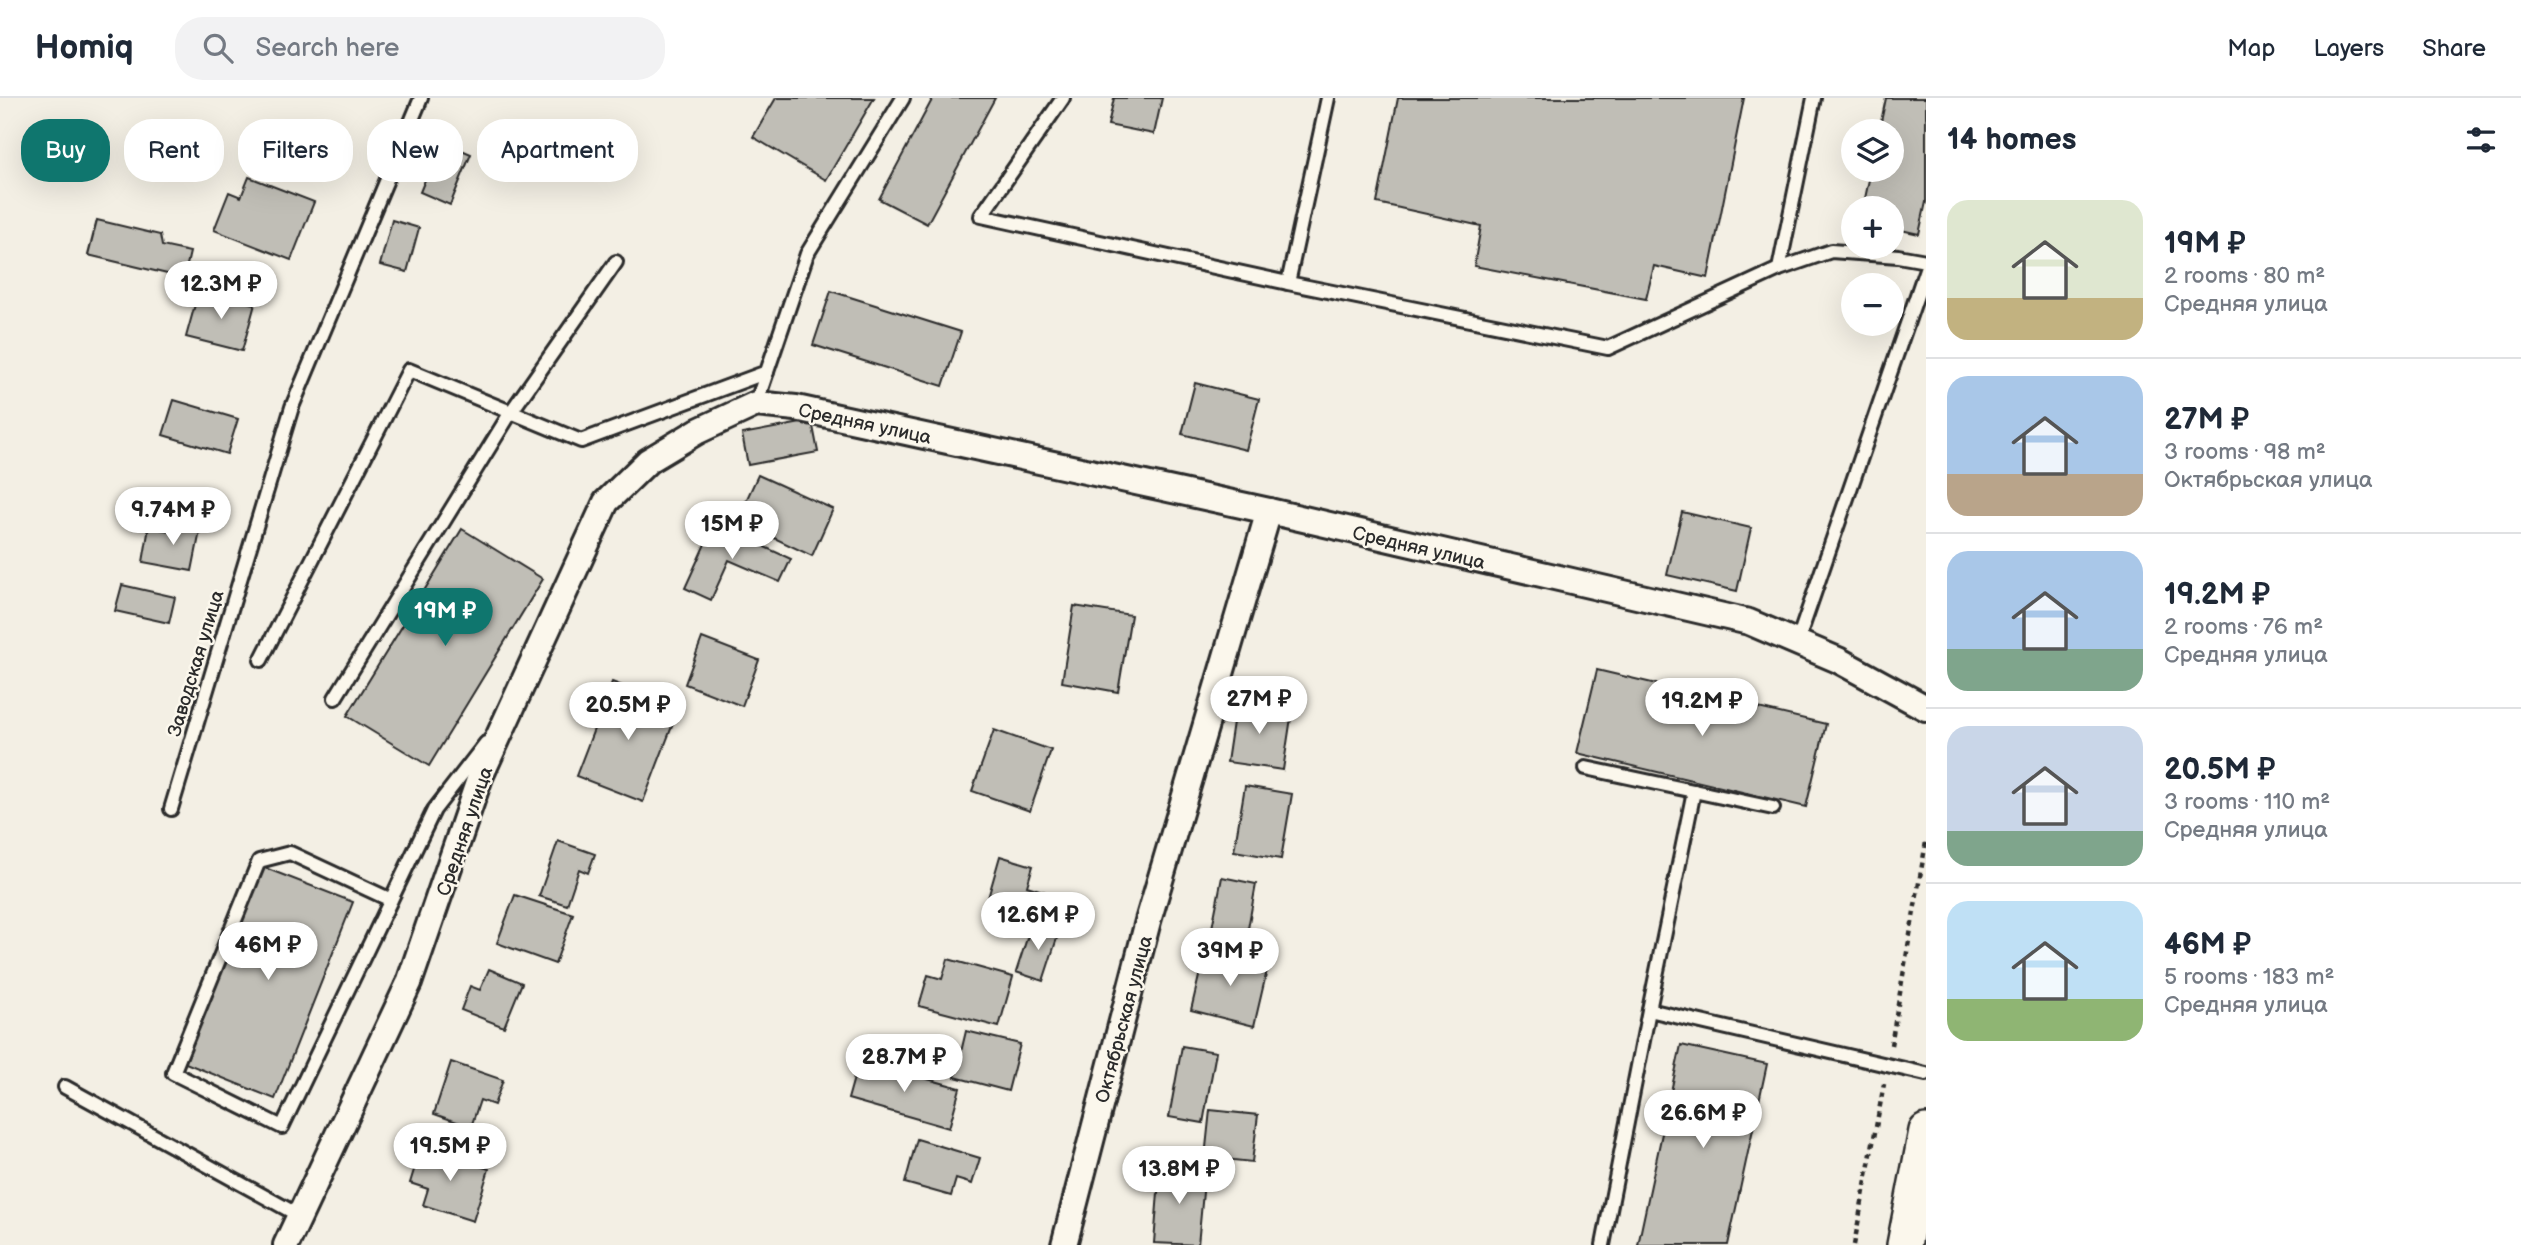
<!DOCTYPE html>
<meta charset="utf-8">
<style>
body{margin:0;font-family:"Balsamiq Sans",sans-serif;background:#f2f2f3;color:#1f2937;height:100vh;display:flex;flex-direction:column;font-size:26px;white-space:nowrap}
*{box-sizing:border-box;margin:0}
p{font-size:23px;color:#747a83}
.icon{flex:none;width:38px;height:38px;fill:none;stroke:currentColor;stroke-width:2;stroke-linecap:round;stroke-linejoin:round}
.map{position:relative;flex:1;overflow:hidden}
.sheet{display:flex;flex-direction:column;background:#fff;width:595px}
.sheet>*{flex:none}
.guide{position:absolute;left:21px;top:21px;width:665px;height:63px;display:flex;gap:14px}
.buttons{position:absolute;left:1841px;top:21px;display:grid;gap:14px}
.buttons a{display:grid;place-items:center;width:63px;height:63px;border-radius:50%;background:#fff;box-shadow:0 7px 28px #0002;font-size:35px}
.price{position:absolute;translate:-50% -60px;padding:0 16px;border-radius:24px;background:#fff;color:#222;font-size:23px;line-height:46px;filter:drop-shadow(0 2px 4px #0008)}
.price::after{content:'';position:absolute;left:50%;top:42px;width:21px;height:16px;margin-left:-10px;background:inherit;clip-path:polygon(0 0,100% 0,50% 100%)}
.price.selected{background:#0f766e;color:#fff}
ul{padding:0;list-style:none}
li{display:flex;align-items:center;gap:21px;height:175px;padding:0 21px}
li+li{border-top:2px solid #e0e1e3}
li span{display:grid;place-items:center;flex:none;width:196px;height:140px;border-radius:21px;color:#555}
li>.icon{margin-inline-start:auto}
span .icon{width:84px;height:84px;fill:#fffc;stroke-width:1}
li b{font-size:30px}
h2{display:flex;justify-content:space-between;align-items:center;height:84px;padding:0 21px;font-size:30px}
.chip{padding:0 24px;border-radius:28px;background:#fff;box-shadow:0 7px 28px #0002;font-size:24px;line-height:63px}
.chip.selected{background:#0f766e;color:#fff}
header{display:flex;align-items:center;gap:42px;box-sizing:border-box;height:98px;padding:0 35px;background:#fff;border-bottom:2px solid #e0e1e3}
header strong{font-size:33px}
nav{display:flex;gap:38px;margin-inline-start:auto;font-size:24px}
.search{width:490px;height:63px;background:#f2f2f3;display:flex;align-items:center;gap:18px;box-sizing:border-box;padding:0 24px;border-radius:28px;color:#747a83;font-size:26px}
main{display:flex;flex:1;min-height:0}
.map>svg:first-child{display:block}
.building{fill:#c0beb6;stroke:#2b2b2b;stroke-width:2}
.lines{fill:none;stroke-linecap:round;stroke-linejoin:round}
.lane-casing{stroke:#2b2b2b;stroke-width:18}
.street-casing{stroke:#2b2b2b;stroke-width:30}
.secondary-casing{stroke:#2b2b2b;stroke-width:38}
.path{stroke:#2b2b2b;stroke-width:4.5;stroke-dasharray:5 5;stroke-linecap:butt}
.lane{stroke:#fbf7ec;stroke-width:12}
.street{stroke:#fbf7ec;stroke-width:24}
.secondary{stroke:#fbf7ec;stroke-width:33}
.labels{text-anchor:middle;stroke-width:5;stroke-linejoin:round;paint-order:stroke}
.street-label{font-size:19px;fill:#2b2b2b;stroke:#fbf7ec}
</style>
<header>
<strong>Homiq</strong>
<div class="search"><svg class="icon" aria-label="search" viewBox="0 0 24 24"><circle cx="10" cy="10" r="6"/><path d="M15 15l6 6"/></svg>Search here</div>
<nav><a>Map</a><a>Layers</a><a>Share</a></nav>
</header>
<main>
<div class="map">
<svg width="1926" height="1147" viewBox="0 0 1926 1147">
<rect width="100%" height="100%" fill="#f3efe4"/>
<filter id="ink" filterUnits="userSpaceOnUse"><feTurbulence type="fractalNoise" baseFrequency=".0143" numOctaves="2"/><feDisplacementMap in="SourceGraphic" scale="14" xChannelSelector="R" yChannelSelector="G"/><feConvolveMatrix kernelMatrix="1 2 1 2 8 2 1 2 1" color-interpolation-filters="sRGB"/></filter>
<g filter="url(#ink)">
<g class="building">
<polygon points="776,0 874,0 826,82 753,39"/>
<polygon points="933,0 995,0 927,126 879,101"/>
<polygon points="1114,0 1162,0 1154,36 1108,27"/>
<polygon points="1398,0 1744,0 1708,180 1654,168 1646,201 1474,168 1481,128 1377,105"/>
<polygon points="1886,0 1926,0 1926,104 1919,136 1892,130 1892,110 1863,110 1871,72 1892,72 1892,33 1879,33"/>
<polygon points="441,43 471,56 450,107 420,94"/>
<polygon points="249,79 314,104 291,162 214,132 229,94 241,99"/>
<polygon points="97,122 160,137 162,148 190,154 184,180 88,157"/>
<polygon points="392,122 419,130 407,174 380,167"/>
<polygon points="199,192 255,206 242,253 186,239"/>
<polygon points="831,193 961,234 943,288 813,247"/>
<polygon points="1195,285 1259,301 1246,352 1182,336"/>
<polygon points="174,302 238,321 227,356 163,337"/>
<polygon points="812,323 818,354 748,367 742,336"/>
<polygon points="758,377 833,411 812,458 766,436 760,448 731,435"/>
<polygon points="1682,414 1751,430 1737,493 1667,477"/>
<polygon points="178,424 201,428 192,473 143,464 149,429 176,434"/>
<polygon points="714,426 791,461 780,484 729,462 711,502 685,490"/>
<polygon points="462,431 543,481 429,668 347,618"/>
<polygon points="122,487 175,499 169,525 115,513"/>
<polygon points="1074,508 1131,517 1118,594 1062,584"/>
<polygon points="702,540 759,562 742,608 685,586"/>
<polygon points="1597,572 1826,626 1806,709 1577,655"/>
<polygon points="612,584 679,610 643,704 576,678"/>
<polygon points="1236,604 1292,613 1283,672 1227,664"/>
<polygon points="994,632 1051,652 1030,713 972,693"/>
<polygon points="1245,688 1292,696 1281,761 1234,753"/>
<polygon points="558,743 595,756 588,775 579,771 567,807 539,798"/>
<polygon points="1000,758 1033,768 1027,788 1058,798 1049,826 986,807"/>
<polygon points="260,768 353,804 275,1001 183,964"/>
<polygon points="1222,779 1256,786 1246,842 1211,835"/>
<polygon points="515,797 573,816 555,866 497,845"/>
<polygon points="1032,825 1059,834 1043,883 1016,874"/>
<polygon points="1205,853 1268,868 1254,928 1191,912"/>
<polygon points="948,861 1013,879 999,929 919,908 928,877 942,881"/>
<polygon points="489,871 522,885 504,929 461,912 470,888 480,892"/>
<polygon points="966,933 1020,946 1008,993 955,979"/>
<polygon points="1681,947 1767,966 1728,1147 1638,1147"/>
<polygon points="1182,948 1216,954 1203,1025 1169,1019"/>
<polygon points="859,962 960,990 949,1030 848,1001"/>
<polygon points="451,964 503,982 494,1007 480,1002 471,1029 434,1016"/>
<polygon points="1210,1012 1258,1017 1252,1064 1205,1059"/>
<polygon points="917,1041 980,1060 972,1086 956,1081 951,1098 905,1085"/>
<polygon points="421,1049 489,1071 473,1123 423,1107 428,1091 410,1085"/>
<polygon points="1160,1069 1205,1073 1198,1147 1154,1145"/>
</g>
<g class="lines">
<g class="lane-casing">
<g id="lane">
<polyline points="1063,0 981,118 1288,185"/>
<polyline points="1328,0 1288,185 1608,250 1779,171 1831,153 1898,158 1926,163"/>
<polyline points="1779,171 1814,0"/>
<polyline points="756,306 807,156 903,0"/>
<polyline points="1797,545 1926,171"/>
<polyline points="261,562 409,272 581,343 767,274"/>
<polyline points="335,600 511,314 616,164"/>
<polyline points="1586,670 1773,710"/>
<polyline points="171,711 292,309 421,0"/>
<polyline points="391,802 290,755 259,763 173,975 282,1029 434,712 486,645"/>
<polyline points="1649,912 1694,693"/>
<polyline points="65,989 300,1118"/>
<polyline points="1603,1147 1649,912 1926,976"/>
</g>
</g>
<g class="street-casing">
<g id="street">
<polyline points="286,1147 409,885 480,679 606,404 648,363 698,333 756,306 796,310 1269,413 1749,524 1838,562 1926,610"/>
<polyline points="1064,1147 1148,823 1269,413"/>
</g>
</g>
<g class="secondary-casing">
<polyline id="secondary" points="1904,1147 1926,1033"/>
</g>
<g class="path">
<polyline points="1891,947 1926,744"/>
<polyline points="1854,1147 1884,986"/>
</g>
<use href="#lane" class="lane"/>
<use href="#street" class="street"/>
<use href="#secondary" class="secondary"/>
</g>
</g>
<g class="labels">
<g class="street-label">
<text transform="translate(865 325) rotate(12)" y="7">Средняя улица</text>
<text transform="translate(1419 449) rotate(13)" y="7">Средняя улица</text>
<text transform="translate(195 565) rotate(-73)" y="7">Заводская улица</text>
<text transform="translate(464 733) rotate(-71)" y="7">Средняя улица</text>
<text transform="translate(1123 921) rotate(-75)" y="7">Октябрьская улица</text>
</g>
</g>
</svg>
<div class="buttons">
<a><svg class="icon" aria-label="layers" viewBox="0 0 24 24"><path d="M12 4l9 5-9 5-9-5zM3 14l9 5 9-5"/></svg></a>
<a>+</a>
<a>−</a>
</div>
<b class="price" style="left:221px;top:223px">12.3M ₽</b>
<b class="price" style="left:173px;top:449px">9.74M ₽</b>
<b class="price" style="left:732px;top:463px">15M ₽</b>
<b class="price selected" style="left:445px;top:550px">19M ₽</b>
<b class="price" style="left:1259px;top:638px">27M ₽</b>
<b class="price" style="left:1702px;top:640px">19.2M ₽</b>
<b class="price" style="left:628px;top:644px">20.5M ₽</b>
<b class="price" style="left:1038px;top:854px">12.6M ₽</b>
<b class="price" style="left:268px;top:884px">46M ₽</b>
<b class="price" style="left:1230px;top:890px">39M ₽</b>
<b class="price" style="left:904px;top:996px">28.7M ₽</b>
<b class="price" style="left:1703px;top:1052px">26.6M ₽</b>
<b class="price" style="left:450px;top:1085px">19.5M ₽</b>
<b class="price" style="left:1179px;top:1108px">13.8M ₽</b>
<div class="guide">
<a class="chip selected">Buy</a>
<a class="chip">Rent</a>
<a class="chip">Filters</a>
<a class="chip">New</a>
<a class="chip">Apartment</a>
</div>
</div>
<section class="sheet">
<h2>14 homes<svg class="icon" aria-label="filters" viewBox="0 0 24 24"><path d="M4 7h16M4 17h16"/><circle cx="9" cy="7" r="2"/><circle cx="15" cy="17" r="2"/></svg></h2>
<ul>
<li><span style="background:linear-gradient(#dfe7d0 70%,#c2b280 0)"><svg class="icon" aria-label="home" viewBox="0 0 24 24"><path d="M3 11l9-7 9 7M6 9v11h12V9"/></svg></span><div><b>19M ₽</b><p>2 rooms · 80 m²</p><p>Средняя улица</p></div></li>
<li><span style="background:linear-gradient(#a9c7e8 70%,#b9a48a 0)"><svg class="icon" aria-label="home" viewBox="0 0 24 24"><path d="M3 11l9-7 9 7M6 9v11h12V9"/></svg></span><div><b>27M ₽</b><p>3 rooms · 98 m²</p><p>Октябрьская улица</p></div></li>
<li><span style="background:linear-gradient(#a9c7e8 70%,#7fa58c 0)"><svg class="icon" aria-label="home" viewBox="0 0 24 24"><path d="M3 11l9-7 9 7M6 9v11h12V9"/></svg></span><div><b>19.2M ₽</b><p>2 rooms · 76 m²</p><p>Средняя улица</p></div></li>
<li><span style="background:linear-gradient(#c9d6e8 75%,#7fa58c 0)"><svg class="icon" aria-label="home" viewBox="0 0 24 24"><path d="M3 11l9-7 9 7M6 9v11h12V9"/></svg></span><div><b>20.5M ₽</b><p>3 rooms · 110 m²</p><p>Средняя улица</p></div></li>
<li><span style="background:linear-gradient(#bfe0f5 70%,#8fb573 0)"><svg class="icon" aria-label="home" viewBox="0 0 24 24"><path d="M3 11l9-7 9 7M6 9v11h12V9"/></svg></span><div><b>46M ₽</b><p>5 rooms · 183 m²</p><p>Средняя улица</p></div></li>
</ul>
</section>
</main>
